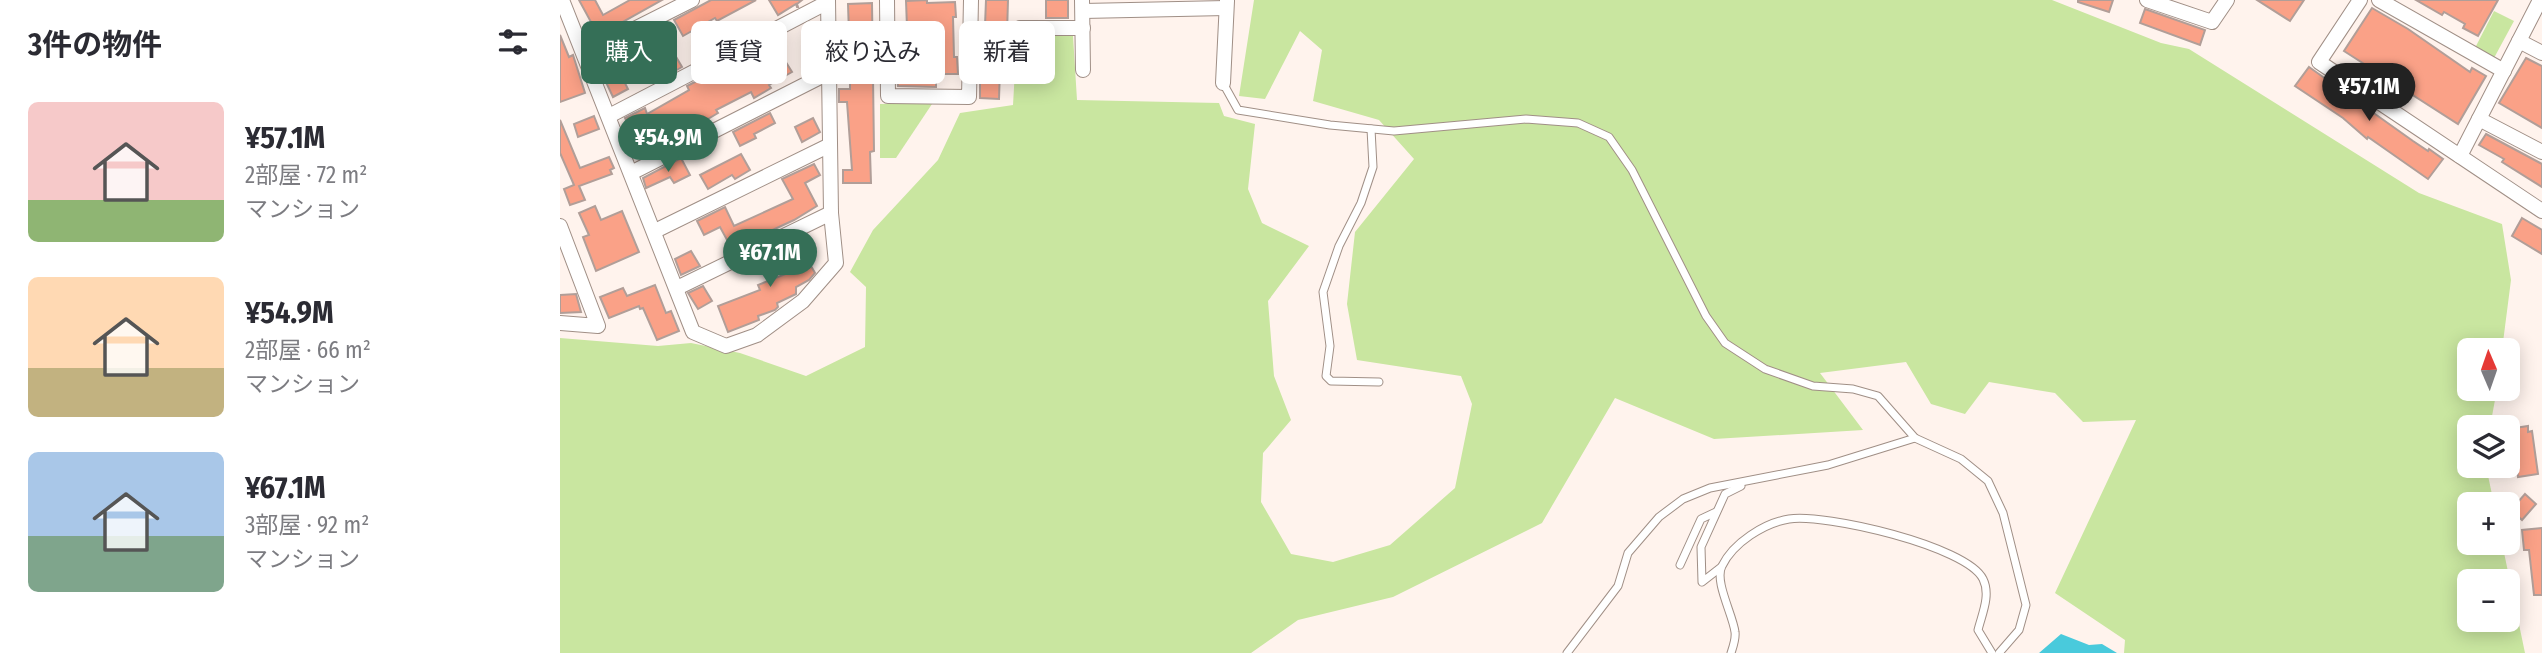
<!DOCTYPE html>
<html lang="ja">
<meta charset="utf-8">
<style>
body{margin:0;font-family:"Fira Sans Condensed","Noto Sans JP",sans-serif;background:#f2f2f3;color:#2b2b33;height:100vh;display:flex;flex-direction:column;font-size:26px;white-space:nowrap}
*{box-sizing:border-box;margin:0}
p{font-size:23px;color:#7c7c81}
.icon{flex:none;width:38px;height:38px;fill:none;stroke:currentColor;stroke-width:2;stroke-linecap:round;stroke-linejoin:round}
.map{position:relative;flex:1;overflow:hidden}
.details{display:flex;flex-direction:column;background:#fff;width:560px}
.details>*{flex:none}
.banner{position:absolute;left:21px;top:21px;width:665px;height:63px;display:flex;gap:14px}
.needle{width:46px;rotate:358deg}
.tools{position:absolute;left:1897px;top:338px;display:grid;gap:14px}
.tools a{display:grid;place-items:center;width:63px;height:63px;border-radius:10px;background:#fff;box-shadow:0 4px 18px #0003;font-size:35px}
.price{position:absolute;translate:-50% -60px;padding:0 16px;border-radius:24px;background:#356f57;color:#fff;font-size:23px;line-height:46px;filter:drop-shadow(0 2px 4px #0008)}
.price::after{content:'';position:absolute;left:50%;top:42px;width:21px;height:16px;margin-left:-10px;background:inherit;clip-path:polygon(0 0,100% 0,50% 100%)}
.price.selected{background:#222;color:#fff}
ul{padding:0;list-style:none}
li{display:flex;align-items:center;gap:21px;height:175px;padding:0 28px}
li span{display:grid;place-items:center;flex:none;width:196px;height:140px;border-radius:10px;color:#555}
li>.icon{margin-inline-start:auto}
span .icon{width:84px;height:84px;fill:#fffc;stroke-width:1}
li b{font-size:30px}
h2{display:flex;justify-content:space-between;align-items:center;height:84px;padding:0 28px;font-size:30px}
.pill{padding:0 24px;border-radius:10px;background:#fff;box-shadow:0 4px 18px #0003;font-size:24px;line-height:63px}
.pill.selected{background:#356f57;color:#fff}
main{display:flex;flex:1;min-height:0}
.map>svg:first-child{display:block}
.green{fill:#c9e6a0;fill-rule:evenodd}
.water{fill:#49cadc}
.building{fill:#faa187;stroke:#b19e98;stroke-width:2}
.lines{fill:none;stroke-linecap:round;stroke-linejoin:round}
.lane-casing{stroke:#a08f86;stroke-width:9}
.street-casing{stroke:#a08f86;stroke-width:16}
.lane{stroke:#fff;stroke-width:7}
.street{stroke:#fff;stroke-width:14}
</style>
<main>
<section class="details">
<h2>3件の物件<svg class="icon" aria-label="filters" viewBox="0 0 24 24"><path d="M4 7h16M4 17h16"/><circle cx="9" cy="7" r="2"/><circle cx="15" cy="17" r="2"/></svg></h2>
<ul>
<li><span style="background:linear-gradient(#f6c9c9 70%,#8fb573 0)"><svg class="icon" aria-label="home" viewBox="0 0 24 24"><path d="M3 11l9-7 9 7M6 9v11h12V9"/></svg></span><div><b>¥57.1M</b><p>2部屋 · 72 m²</p><p>マンション</p></div></li>
<li><span style="background:linear-gradient(#ffd9b3 65%,#c2b280 0)"><svg class="icon" aria-label="home" viewBox="0 0 24 24"><path d="M3 11l9-7 9 7M6 9v11h12V9"/></svg></span><div><b>¥54.9M</b><p>2部屋 · 66 m²</p><p>マンション</p></div></li>
<li><span style="background:linear-gradient(#a9c7e8 60%,#7fa58c 0)"><svg class="icon" aria-label="home" viewBox="0 0 24 24"><path d="M3 11l9-7 9 7M6 9v11h12V9"/></svg></span><div><b>¥67.1M</b><p>3部屋 · 92 m²</p><p>マンション</p></div></li>
</ul>
</section>
<div class="map">
<svg width="1982" height="653" viewBox="0 0 1982 653">
<rect width="100%" height="100%" fill="#fff3ed"/>
<g class="green">
<path d="M694 0H1492L1601 43 1629 49 1859 193 1942 224 1951 280 1942 350H1909V388L1937 389 1930 427H1909V466H1926L1934 504H1909V542L1942 543 1965 653H1564L1565 640 1495 593 1576 420 1523 422 1495 393 1429 382 1405 414 1371 404 1346 362 1260 373 1303 430 1154 439 1055 398 982 523 833 597 738 620 691 653H0V338L98 346 131 343 180 353 246 376 305 347 306 287 290 272 313 230 378 160 400 113 453 105 457 35 513 36 517 100 659 103 664 116 695 124 688 189 702 223 749 246 708 301 714 376 731 420 703 453 701 502 731 554 773 562 830 545 895 488 912 404 901 376 797 360 787 304 795 232 854 159 819 120 753 101 762 50 740 31 705 99 679 96ZM1909 581H1948V620H1909Z"/>
<polygon points="1934,11 1954,21 1934,58 1915,48"/>
<polygon points="320,104 372,104 336,158 320,158"/>
</g>
<polygon class="water" points="1501,634 1529,645 1542,644 1557,653 1479,653"/>
<g class="building">
<polygon points="19,0 35,0 43,15 70,0 102,0 32,39 25,25 31,22"/>
<polygon points="151,0 196,0 157,21 155,18 123,36 114,20"/>
<polygon points="209,0 242,0 237,4 238,7 237,7 236,4 218,15"/>
<polygon points="367,0 367,3 395,2 396,17 393,17 394,57 397,57 398,74 376,74 376,87 338,86 337,72 341,72 337,27 347,27 346,1"/>
<polygon points="426,0 448,0 446,68 440,68 439,99 420,98 420,77 423,77"/>
<rect x="486" y="0" width="22" height="18"/>
<polygon points="1518,0 1553,0 1549,12 1518,2"/>
<polygon points="1697,0 1744,0 1730,21"/>
<polygon points="1856,0 1938,0 1918,36 1903,28 1905,24 1884,12 1882,15"/>
<polygon points="312,3 314,151 310,152 311,183 283,183 283,170 292,170 287,102 279,102 279,89 290,89 290,67 285,67 285,34 289,34 288,4"/>
<polygon points="1812,8 1848,29 1910,72 1912,68 1926,76 1898,124 1784,51"/>
<polygon points="1585,9 1645,30 1640,45 1580,23"/>
<polygon points="0,35 9,57 13,55 25,93 0,102"/>
<polygon points="112,50 122,67 106,76 96,58"/>
<polygon points="50,54 68,89 53,97 36,61"/>
<polygon points="1966,58 1982,66 1982,128 1939,103"/>
<polygon points="180,59 191,79 224,59 232,72 209,85 211,88 194,98 191,92 156,110 158,113 102,146 90,122 72,132 65,118 85,108 87,114 129,90 127,86"/>
<polygon points="1749,67 1853,141 1868,151 1869,149 1883,159 1868,179 1808,137 1807,139 1783,118 1735,86"/>
<polygon points="210,113 215,123 194,134 196,138 180,146 173,132"/>
<polygon points="34,116 39,129 18,137 14,124"/>
<polygon points="253,118 260,132 242,142 235,127"/>
<polygon points="0,120 20,168 49,157 54,168 50,170 52,174 19,186 25,200 10,205 4,189 14,185 0,153"/>
<polygon points="1926,134 1982,164 1982,187 1942,162 1944,159 1919,145"/>
<polygon points="181,154 190,170 175,179 172,175 148,189 140,175"/>
<polygon points="121,158 130,175 114,183 110,177 86,188 83,178"/>
<polygon points="254,164 260,175 245,183 257,206 234,220 172,249 160,227 144,235 137,221 165,207 174,226 233,199 222,179"/>
<polygon points="35,206 41,220 62,211 79,252 36,271 23,237 29,235 19,213"/>
<polygon points="1962,218 1982,230 1982,254 1952,236"/>
<polygon points="243,237 248,246 241,249 255,273 249,280 236,287 236,294 217,303 218,307 215,310 198,316 199,320 168,332 158,306 200,290 198,285 228,273 216,251"/>
<polygon points="131,251 140,266 121,275 115,259"/>
<polygon points="95,285 106,313 111,311 119,331 97,340 83,308 80,309 79,306 49,318 40,297 63,288 67,296"/>
<polygon points="143,286 152,301 138,309 128,293"/>
<polygon points="16,294 21,312 0,313 0,295"/>
<polygon points="1968,426 1968,432 1972,431 1978,474 1958,477 1954,444 1948,445 1948,429"/>
<polygon points="1965,494 1976,504 1962,520 1951,510"/>
<polygon points="1982,528 1982,595 1974,595 1969,550 1964,550 1962,530"/>
</g>
<g class="lines">
<g class="lane-casing">
<g id="lane">
<polyline points="663,83 678,110 770,125 834,131 966,119 1018,123 1049,137 1072,170 1146,316 1165,343 1205,369 1253,386 1293,389 1318,396 1355,438 1401,459 1428,481 1443,513 1466,605 1459,630 1439,653"/>
<polyline points="811,129 813,167 801,203 779,246 763,292 770,346 766,376 771,381 819,382"/>
<polyline points="1120,565 1141,519 1156,512"/>
<polyline points="1160,568 1142,582 1141,547 1165,494 1181,486"/>
<polyline points="1007,653 1058,586 1068,553 1099,517 1123,499 1150,488 1268,465 1355,438"/>
<path d="M1171 653C1173 647 1176 639 1175 632 1173 615 1154 581 1162 566 1173 543 1204 523 1229 519 1264 513 1407 546 1423 579 1431 595 1422 614 1418 630L1432 653"/>
</g>
</g>
<g class="street-casing">
<g id="street">
<polyline points="2,0 133,332 166,346 197,335 243,301 276,263 271,213"/>
<polyline points="327,0 328,96 409,97 411,0"/>
<polyline points="522,0 523,70"/>
<polyline points="1587,0 1652,22 1667,0"/>
<polyline points="1800,0 1759,62 1982,211"/>
<polyline points="1819,0 1944,71"/>
<polyline points="523,11 666,8"/>
<polyline points="460,28 523,28"/>
<polyline points="1959,41 1982,53"/>
<polyline points="25,54 132,0"/>
<polyline points="663,83 667,1"/>
<polyline points="49,116 268,2"/>
<polyline points="1919,119 1982,152"/>
<polyline points="1900,156 1980,0"/>
<polyline points="71,173 270,72"/>
<polyline points="0,226 38,326 0,323"/>
<polyline points="95,231 270,145"/>
<polyline points="117,288 271,213 268,0"/>
</g>
</g>
<use href="#lane" class="lane"/>
<use href="#street" class="street"/>
</g>
</svg>
<div class="tools">
<a><svg class="needle" viewBox="-14 -14 28 28"><path d="M0-13l5 13h-10z" fill="#e53935"/><path d="M0 13l5-13h-10z" fill="#7c7c81"/></svg></a>
<a><svg class="icon" aria-label="layers" viewBox="0 0 24 24"><path d="M12 4l9 5-9 5-9-5zM3 14l9 5 9-5"/></svg></a>
<a>+</a>
<a>−</a>
</div>
<b class="price selected" style="left:1809px;top:123px">¥57.1M</b>
<b class="price" style="left:108px;top:174px">¥54.9M</b>
<b class="price" style="left:210px;top:289px">¥67.1M</b>
<div class="banner">
<a class="pill selected">購入</a>
<a class="pill">賃貸</a>
<a class="pill">絞り込み</a>
<a class="pill">新着</a>
</div>
</div>
</main>
